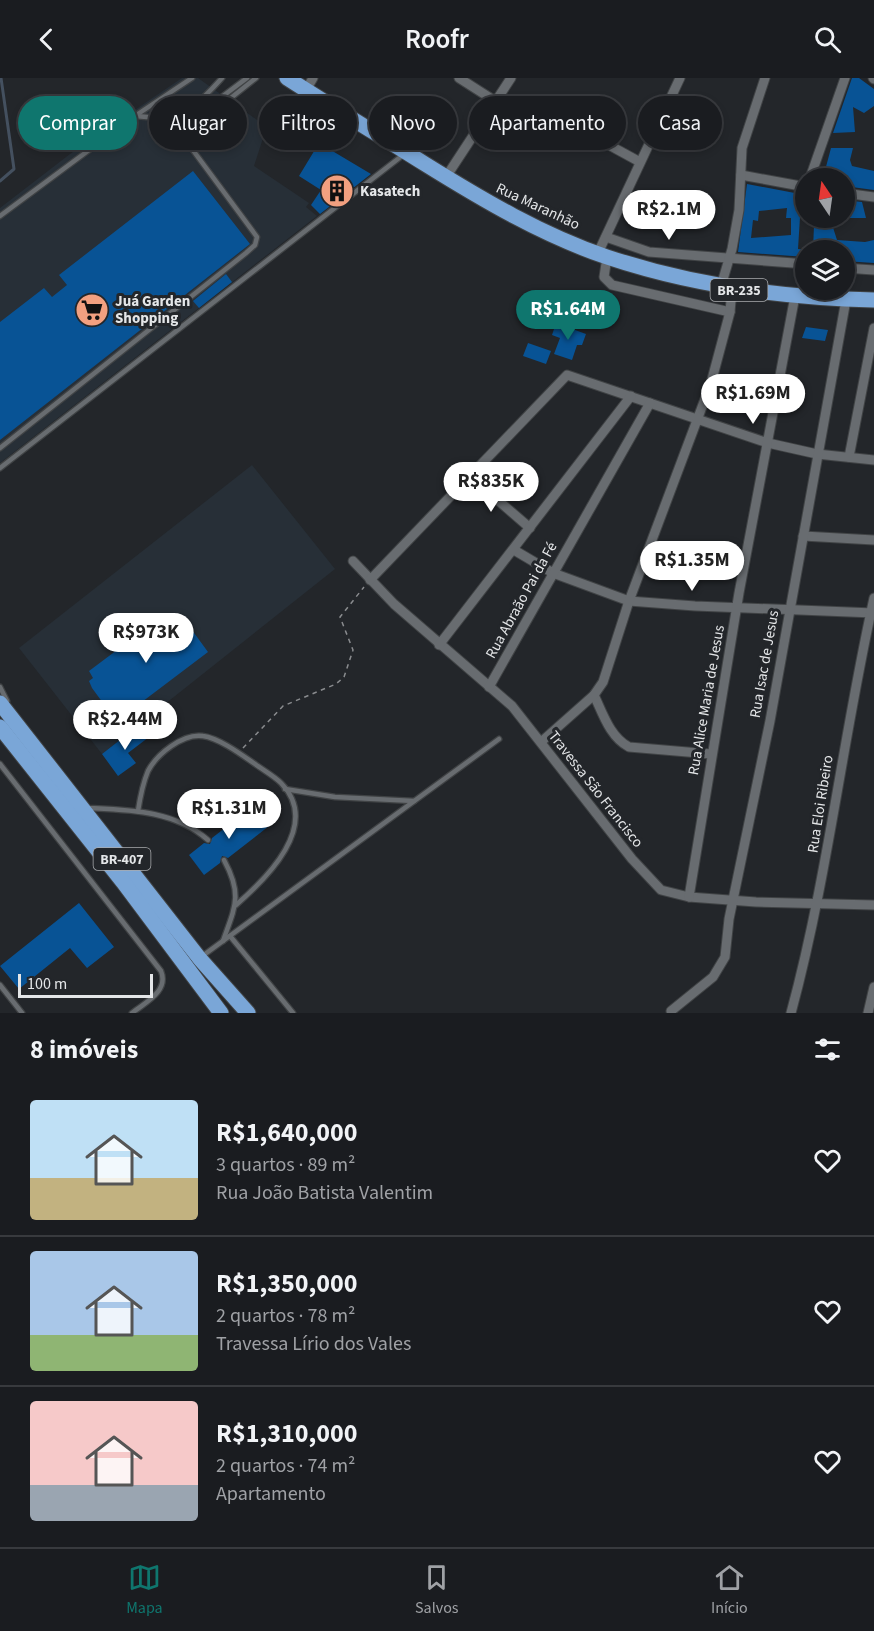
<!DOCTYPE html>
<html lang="pt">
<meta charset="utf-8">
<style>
body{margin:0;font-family:"Source Sans 3",sans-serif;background:#232529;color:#f1f3f6;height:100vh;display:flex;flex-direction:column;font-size:22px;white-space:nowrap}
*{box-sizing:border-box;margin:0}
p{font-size:20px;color:#9fa1a5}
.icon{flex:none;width:33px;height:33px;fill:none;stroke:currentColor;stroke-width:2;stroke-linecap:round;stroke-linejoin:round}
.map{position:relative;height:935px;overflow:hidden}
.sheet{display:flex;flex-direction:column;background:#1a1c20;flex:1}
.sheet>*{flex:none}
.top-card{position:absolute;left:18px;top:18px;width:838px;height:54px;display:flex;gap:12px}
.needle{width:39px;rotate:347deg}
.buttons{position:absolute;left:795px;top:90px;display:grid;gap:12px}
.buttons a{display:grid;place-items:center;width:60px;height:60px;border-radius:50%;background:#1a1c20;box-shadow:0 3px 9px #0003,0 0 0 2px #383a3e;font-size:30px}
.scale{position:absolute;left:18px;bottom:15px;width:135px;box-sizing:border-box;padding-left:6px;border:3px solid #e4e6e8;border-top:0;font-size:16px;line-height:21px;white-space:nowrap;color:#e4e6e8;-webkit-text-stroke:4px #23262a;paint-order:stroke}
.price{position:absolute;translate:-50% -51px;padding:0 14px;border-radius:21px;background:#fff;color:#222;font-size:20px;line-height:39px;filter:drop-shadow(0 2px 3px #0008)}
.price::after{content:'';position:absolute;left:50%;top:36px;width:18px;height:14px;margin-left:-9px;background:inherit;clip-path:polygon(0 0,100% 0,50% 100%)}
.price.selected{background:#0f766e;color:#fff}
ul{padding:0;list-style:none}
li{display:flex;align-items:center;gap:18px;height:150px;padding:0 30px}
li+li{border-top:2px solid #383a3e}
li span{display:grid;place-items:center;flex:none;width:168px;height:120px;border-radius:6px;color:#555}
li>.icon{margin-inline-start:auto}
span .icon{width:72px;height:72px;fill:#fffc;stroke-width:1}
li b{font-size:26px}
h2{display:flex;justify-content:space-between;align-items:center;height:72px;padding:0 30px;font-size:26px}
.chip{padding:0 21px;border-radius:27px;background:#1a1c20;box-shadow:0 3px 9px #0003,0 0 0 2px #383a3e;font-size:21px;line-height:54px}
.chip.selected{background:#0f766e;color:#fff}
header{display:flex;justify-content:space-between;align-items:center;height:78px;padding:0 30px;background:#1a1c20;font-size:27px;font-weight:600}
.dock{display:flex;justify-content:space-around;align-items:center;height:84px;border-top:2px solid #383a3e;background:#1a1c20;font-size:16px;color:#9fa1a5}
.dock a{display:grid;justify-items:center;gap:3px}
.dock .selected{color:#0f766e}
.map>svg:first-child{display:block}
.built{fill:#272f37}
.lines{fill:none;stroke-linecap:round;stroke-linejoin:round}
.stream{stroke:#44505f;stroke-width:3}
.building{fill:#085395;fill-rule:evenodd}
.service-casing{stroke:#404345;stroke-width:7}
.minor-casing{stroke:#404345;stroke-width:11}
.trunk-casing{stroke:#404345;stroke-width:17}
.path{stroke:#8a8c8f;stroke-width:1.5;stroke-dasharray:4.5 4.5;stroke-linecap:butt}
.service{stroke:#686c70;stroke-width:4.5}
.minor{stroke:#686c70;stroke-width:9}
.trunk{stroke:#7aa6d7;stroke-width:15}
.labels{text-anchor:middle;stroke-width:6;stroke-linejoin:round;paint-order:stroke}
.shield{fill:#23262a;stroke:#aaacaf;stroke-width:1.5}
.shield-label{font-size:14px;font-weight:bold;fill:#e4e6e8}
.poi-label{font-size:15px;font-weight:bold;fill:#e4e6e8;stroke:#23262a;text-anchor:start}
.street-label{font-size:15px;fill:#e4e6e8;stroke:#23262a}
</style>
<header><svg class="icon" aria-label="back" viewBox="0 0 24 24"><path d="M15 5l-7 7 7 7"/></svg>Roofr<svg class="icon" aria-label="search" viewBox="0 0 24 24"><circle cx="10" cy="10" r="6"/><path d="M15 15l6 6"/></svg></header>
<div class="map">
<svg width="874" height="935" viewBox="0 0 874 935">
<rect width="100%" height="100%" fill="#23262a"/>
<g class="built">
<polygon points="182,0 198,0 260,44 265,54 254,88 309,125 306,129 317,138 0,385 0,130 70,76"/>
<polygon points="252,387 335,491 102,676 19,570"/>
</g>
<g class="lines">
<polyline class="stream" points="0,103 14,91 1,0"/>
</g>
<g class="building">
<polygon points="852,0 859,0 874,11 874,28 864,35 853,29 855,54 833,55"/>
<polygon points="285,42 306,56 300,65 279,50"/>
<polygon points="319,65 371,96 320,136 311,127 321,112 299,98"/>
<polygon points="831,70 853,70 850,82 852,88 874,93 874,112 844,108 844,100 823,100"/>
<polygon points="193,93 250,166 0,362 0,244 44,210 52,219 67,207 59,197"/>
<path d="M747 106 800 116 802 125 806 126V139H800L798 171 806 172V179L738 174ZM787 130 786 140H791V157L751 160 753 142 758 143 759 133Z"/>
<polygon points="844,122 862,124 866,140 844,140"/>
<polygon points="821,140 830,140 837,162 865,164 874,162 874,185 844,183 844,172 813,172 814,147 822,146"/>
<polygon points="226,196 232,204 199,230 193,223"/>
<polygon points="556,245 586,256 582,267 577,267 572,282 554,276 560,260 552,257"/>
<polygon points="806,249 828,252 825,263 802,260"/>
<polygon points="528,265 551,273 546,286 523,278"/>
<polygon points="165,536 171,544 181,537 208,574 130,633 128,630 114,640 92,610 89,603 93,600 89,593"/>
<polygon points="139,647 149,659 128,675 136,685 118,698 102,676"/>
<polygon points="253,728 269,748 228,780 222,778 220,785 204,797 189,777 204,765 210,766 212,760"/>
<polygon points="79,825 114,869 87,890 70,870 19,911 0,888"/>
</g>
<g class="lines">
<g class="service-casing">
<g id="service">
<path d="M159 40C189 37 203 21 222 0"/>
<polyline points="181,56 195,39 247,0"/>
<polyline points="188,66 193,50 256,0"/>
<polyline points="0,138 135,38 192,0"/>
<polyline points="0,370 246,175 255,167 257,159 181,56 159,40 135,38"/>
<polyline points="0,390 403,77"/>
<polyline points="0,609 7,623"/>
<path d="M0 686 161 893C169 913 146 924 132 935"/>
<polyline points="285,711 335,719 414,723"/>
<path d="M86 730C129 732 174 732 208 762"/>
<path d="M138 733C140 720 143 705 148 693 157 676 183 655 203 658 219 660 242 677 255 686 263 692 274 698 281 705 322 747 266 801 236 827"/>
<polyline points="230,858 293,935"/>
<path d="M223 863C235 829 243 817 224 782"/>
<polyline points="201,879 499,661"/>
<polyline points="0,907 22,935"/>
</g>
</g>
<g class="minor-casing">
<g id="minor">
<polyline points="459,0 495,23"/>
<polyline points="873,0 874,1"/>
<polyline points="306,12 313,0"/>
<polyline points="554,37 640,84"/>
<polyline points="741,97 806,109"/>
<polyline points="446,99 511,0"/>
<polyline points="810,100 845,0"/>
<polyline points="844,115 874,119"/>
<polyline points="606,159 649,174 806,186"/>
<polyline points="598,175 680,0"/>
<polyline points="607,179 604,199 612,207 730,234"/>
<polyline points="844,190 874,192"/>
<polyline points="721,208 732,171 739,132 742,70 765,0"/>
<polyline points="849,379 874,250"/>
<polyline points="471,399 530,450"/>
<polyline points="803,458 874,462"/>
<polyline points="514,472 553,495 629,523 695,528 874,535"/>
<polyline points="353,483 394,526 512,628 632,781 661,812 689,819 756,824 874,827"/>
<polyline points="370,502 567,297 768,365 817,376 874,382"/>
<polyline points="439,567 631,318"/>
<polyline points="489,609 650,325"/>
<path d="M594 617C603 636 610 659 629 669L711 676"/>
<polyline points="541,664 594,617 603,604 629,523 711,305 730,234 732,211"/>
<polyline points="689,819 739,515 795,218"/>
<polyline points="671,933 713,899 725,879 729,841 770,643 846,222"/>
<path d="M791 935C828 798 843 658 874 520"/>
<polyline points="868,935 874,909"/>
</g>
</g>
<g class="trunk-casing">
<g id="trunk">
<path d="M287 0C332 29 379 57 425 86 483 122 542 157 607 179 694 208 783 220 874 222"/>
<polyline points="0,625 200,881 248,935"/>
<polyline points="0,649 123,804 221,935"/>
</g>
</g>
<polyline class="path" points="243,670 283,628 336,606 344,599 353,572 340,539 364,509"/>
<use href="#service" class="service"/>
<use href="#minor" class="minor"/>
<use href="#trunk" class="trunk"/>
</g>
<defs>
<g id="building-disc" transform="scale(1.725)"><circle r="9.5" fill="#f2a080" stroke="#23262a"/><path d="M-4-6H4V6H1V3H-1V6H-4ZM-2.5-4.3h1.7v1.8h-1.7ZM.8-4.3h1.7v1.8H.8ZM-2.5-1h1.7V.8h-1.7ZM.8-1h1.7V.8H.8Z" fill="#111"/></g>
<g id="supermarket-disc" transform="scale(1.725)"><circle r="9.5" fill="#f2a080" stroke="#23262a"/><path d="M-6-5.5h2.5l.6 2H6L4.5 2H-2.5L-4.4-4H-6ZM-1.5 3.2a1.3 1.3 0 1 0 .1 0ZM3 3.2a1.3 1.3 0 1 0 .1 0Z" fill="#111"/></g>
</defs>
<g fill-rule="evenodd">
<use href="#building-disc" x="337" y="113"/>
<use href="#supermarket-disc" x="92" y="232"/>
</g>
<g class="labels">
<g class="shield">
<rect x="710.5" y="201" width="57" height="22" rx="4.5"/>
<rect x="93.5" y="770" width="57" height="22" rx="4.5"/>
</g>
<g class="shield-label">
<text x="739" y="217">BR-235</text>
<text x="122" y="786">BR-407</text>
</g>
<g class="poi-label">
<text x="360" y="118">Kasatech</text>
<text x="115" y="228">Juá Garden<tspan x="115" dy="17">Shopping</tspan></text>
</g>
<g class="street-label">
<text transform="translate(538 128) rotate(25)" y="5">Rua Maranhão</text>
<text transform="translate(521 522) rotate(-61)" y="5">Rua Abraão Pai da Fé</text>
<text transform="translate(764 586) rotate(-80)" y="5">Rua Isac de Jesus</text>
<text transform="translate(706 622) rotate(-80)" y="5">Rua Alice Maria de Jesus</text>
<text transform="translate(596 711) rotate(52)" y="5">Travessa São Francisco</text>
<text transform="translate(820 726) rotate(-81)" y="5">Rua Eloi Ribeiro</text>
</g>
</g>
</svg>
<div class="buttons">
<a><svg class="needle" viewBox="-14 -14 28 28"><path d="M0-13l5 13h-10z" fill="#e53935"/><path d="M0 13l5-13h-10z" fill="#9fa1a5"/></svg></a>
<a><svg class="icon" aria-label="layers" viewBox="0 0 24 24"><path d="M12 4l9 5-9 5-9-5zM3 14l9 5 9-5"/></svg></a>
</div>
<div class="scale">100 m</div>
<b class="price" style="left:669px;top:163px">R$2.1M</b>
<b class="price selected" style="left:568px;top:263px">R$1.64M</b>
<b class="price" style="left:753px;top:347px">R$1.69M</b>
<b class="price" style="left:491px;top:435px">R$835K</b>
<b class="price" style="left:692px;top:514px">R$1.35M</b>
<b class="price" style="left:146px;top:586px">R$973K</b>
<b class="price" style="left:125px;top:673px">R$2.44M</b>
<b class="price" style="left:229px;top:762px">R$1.31M</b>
<div class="top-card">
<a class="chip selected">Comprar</a>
<a class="chip">Alugar</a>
<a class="chip">Filtros</a>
<a class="chip">Novo</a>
<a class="chip">Apartamento</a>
<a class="chip">Casa</a>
</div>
</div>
<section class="sheet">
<h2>8 imóveis<svg class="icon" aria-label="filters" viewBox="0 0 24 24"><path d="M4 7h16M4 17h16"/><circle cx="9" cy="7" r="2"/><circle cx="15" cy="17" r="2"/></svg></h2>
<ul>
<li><span style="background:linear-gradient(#bfe0f5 65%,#c2b280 0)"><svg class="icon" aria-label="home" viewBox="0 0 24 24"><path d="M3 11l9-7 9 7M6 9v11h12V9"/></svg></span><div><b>R$1,640,000</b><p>3 quartos · 89 m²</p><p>Rua João Batista Valentim</p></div><svg class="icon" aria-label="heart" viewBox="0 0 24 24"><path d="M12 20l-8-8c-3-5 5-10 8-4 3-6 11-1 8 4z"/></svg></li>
<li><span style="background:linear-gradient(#a9c7e8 70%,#8fb573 0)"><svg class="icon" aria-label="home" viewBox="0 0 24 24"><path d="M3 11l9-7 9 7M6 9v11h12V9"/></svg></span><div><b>R$1,350,000</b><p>2 quartos · 78 m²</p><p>Travessa Lírio dos Vales</p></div><svg class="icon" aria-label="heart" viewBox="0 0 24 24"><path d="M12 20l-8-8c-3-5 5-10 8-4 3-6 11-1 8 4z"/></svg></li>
<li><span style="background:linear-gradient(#f6c9c9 70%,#9aa5b1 0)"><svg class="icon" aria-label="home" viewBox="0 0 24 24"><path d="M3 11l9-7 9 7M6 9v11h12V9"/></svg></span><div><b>R$1,310,000</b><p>2 quartos · 74 m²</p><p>Apartamento</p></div><svg class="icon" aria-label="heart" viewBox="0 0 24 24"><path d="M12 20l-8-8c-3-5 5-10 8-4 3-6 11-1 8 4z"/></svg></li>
</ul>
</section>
<nav class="dock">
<a class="selected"><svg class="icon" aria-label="map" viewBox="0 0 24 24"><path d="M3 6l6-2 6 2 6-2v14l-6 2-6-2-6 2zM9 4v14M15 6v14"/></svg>Mapa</a>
<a><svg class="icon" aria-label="saved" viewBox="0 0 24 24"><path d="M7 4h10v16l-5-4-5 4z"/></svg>Salvos</a>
<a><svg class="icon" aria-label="home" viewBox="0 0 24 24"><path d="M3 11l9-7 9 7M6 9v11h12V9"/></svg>Início</a>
</nav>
